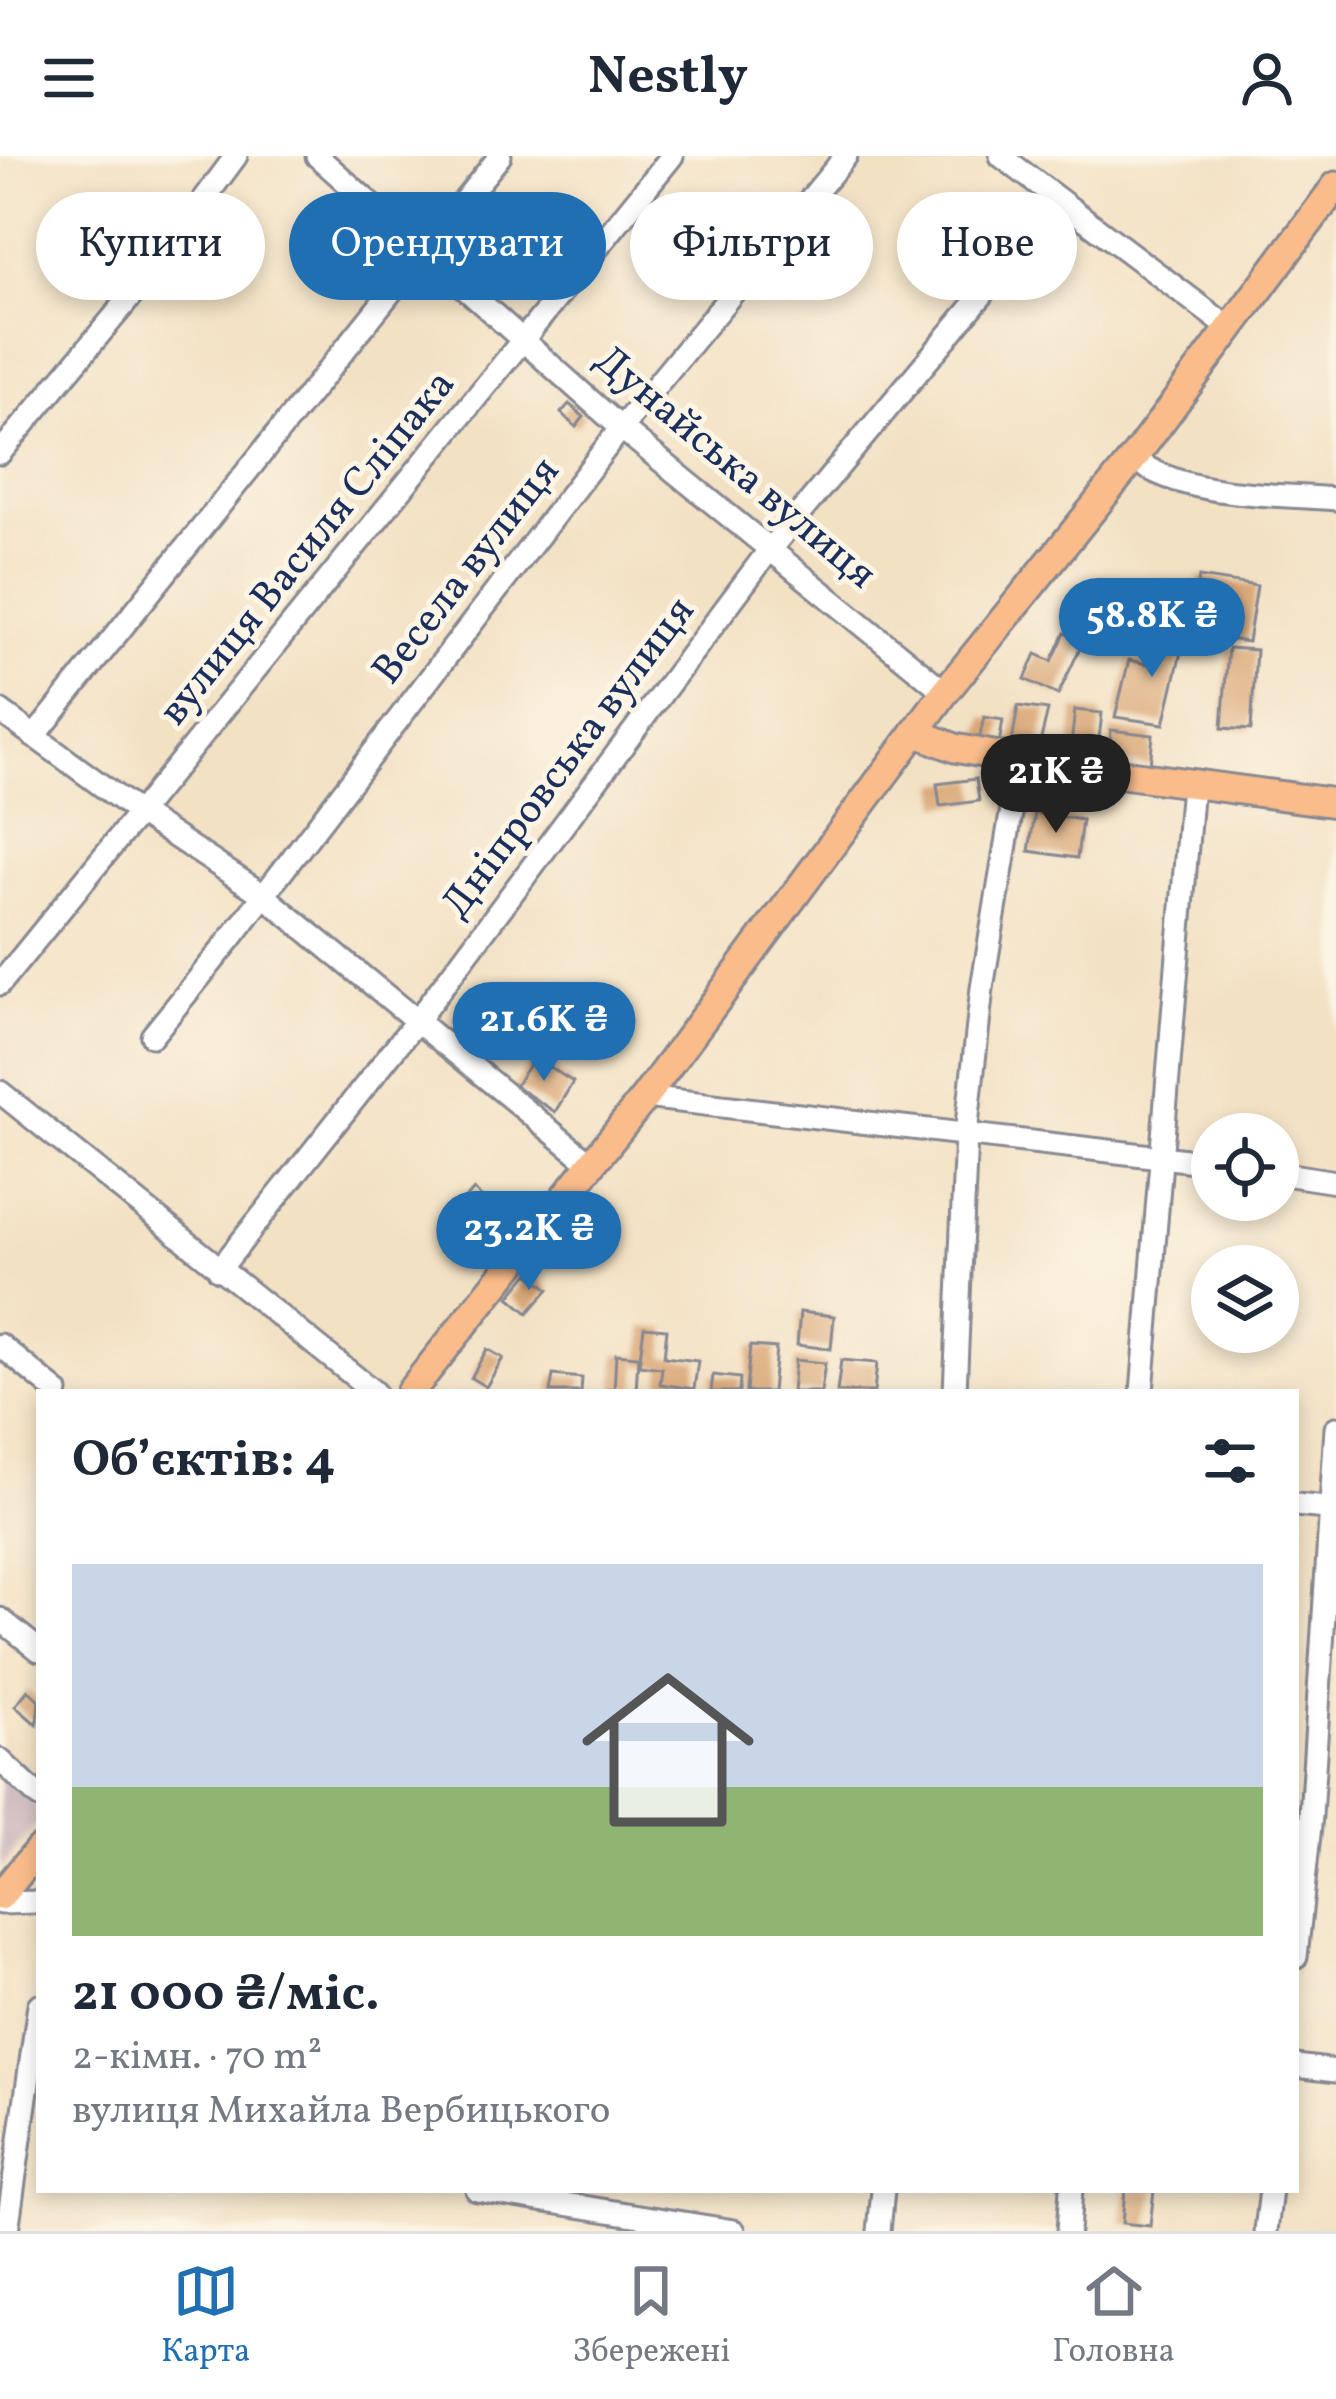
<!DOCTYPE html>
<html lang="uk">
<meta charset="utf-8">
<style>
body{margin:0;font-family:Vollkorn,serif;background:#f2f2f3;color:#1f2937;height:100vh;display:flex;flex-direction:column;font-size:45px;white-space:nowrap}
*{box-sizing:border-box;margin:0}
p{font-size:39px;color:#747a83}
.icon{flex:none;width:66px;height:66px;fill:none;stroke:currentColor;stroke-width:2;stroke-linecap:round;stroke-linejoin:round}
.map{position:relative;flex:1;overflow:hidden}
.side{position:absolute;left:36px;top:1233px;width:1263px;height:804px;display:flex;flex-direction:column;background:#fff;border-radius:0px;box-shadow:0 6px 18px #0003}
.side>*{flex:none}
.banner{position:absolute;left:36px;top:36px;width:1266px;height:108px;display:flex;gap:24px}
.buttons{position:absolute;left:1191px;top:957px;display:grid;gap:24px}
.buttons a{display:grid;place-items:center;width:108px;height:108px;border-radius:50%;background:#fff;box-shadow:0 6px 18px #0003;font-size:60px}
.price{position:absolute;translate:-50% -102px;padding:0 27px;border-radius:42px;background:#1f6fb2;color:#fff;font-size:39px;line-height:78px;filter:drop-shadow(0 3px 6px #0008)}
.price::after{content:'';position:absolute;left:50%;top:72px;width:36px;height:27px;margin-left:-18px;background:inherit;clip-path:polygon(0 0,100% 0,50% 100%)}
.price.active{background:#222;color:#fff}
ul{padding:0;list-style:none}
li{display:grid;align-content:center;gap:24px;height:636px;padding:0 36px}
li span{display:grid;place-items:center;height:372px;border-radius:0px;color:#555}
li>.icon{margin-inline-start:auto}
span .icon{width:216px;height:216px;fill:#fffc;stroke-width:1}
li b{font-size:51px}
h2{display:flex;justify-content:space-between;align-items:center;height:144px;padding:0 36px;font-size:51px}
.pill{padding:0 42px;border-radius:54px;background:#fff;box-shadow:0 6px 18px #0003;font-size:42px;line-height:108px}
.pill.active{background:#1f6fb2;color:#fff}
header{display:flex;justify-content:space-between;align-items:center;height:156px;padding:0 36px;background:#fff;font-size:54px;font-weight:700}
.menu{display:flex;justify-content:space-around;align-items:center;height:168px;border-top:3px solid #e0e1e3;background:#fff;font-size:33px;color:#747a83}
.menu a{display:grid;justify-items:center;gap:6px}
.menu .active{color:#1f6fb2}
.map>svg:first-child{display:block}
.industrial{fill:#d2bec1}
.building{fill:#daa777}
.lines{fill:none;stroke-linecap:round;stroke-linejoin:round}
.minor-casing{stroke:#878891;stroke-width:27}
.major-casing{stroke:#878891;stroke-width:33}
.minor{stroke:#fff;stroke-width:21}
.major{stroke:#fabc8b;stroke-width:27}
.labels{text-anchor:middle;stroke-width:10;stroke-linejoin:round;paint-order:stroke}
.street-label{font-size:42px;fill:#1b2f5e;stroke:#fcf5e5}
</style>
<header><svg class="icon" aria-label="menu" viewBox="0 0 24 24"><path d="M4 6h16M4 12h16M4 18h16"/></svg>Nestly<svg class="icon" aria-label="person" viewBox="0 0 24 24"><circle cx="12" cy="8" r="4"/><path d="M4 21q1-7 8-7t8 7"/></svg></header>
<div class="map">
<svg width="1336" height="2075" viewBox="0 0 1336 2075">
<rect width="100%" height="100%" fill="#fcf5e5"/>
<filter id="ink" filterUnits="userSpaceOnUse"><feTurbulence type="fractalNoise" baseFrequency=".00833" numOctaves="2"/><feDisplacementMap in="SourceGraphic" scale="24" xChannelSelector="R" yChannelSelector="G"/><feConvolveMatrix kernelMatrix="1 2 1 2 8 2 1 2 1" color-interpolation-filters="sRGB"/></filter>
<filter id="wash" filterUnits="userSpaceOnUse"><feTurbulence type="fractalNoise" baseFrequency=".004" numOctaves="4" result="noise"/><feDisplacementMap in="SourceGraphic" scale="48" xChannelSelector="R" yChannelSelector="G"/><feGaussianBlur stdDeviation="2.7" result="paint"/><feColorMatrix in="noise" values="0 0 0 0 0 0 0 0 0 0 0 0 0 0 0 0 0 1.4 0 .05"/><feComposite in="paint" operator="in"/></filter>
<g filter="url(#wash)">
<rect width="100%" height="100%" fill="#f3e1c4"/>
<polygon class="industrial" points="0,1619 39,1652 39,1664 0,1713"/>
<g id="blocks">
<g class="building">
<polygon points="569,248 584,261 576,271 561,257"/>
<polygon points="1199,421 1257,430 1248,486 1190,477"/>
<polygon points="1155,472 1185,479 1164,568 1115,561 1129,504 1146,508"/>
<polygon points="1065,477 1083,486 1058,539 1025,523 1036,498 1052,505"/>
<polygon points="1228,492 1256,494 1251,574 1222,572"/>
<polygon points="1018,550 1048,554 1039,591 1012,587"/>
<polygon points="1075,554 1102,557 1097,600 1070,597"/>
<polygon points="984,561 1003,564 999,588 979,585"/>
<polygon points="1111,574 1153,579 1150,610 1108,605"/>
<polygon points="976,623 979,645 940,650 937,628"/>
<polygon points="1035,657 1082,664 1077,702 1029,695"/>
<polygon points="534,901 573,926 555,956 515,930"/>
<polygon points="474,1034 492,1052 475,1070 457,1052"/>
<polygon points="454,1059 474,1075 453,1100 434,1084"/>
<polygon points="529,1117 549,1133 528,1157 509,1141"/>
<polygon points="800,1156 834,1160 831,1193 797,1189"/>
<polygon points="644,1171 667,1173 664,1201 698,1205 694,1233 660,1228 662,1212 639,1209"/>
<polygon points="750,1190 776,1192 772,1236 746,1236"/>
<polygon points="487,1193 503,1202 486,1231 471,1222"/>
<polygon points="616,1198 638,1200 636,1236 614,1236"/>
<polygon points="795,1204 825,1207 821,1236 792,1236"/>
<polygon points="841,1204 877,1207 874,1236 837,1236"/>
<polygon points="553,1219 582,1222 581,1236 550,1236"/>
<polygon points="713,1219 740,1222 739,1236 711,1236"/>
<polygon points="28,1534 39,1544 37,1569 15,1550"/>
<polygon points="1125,2034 1154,2034 1150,2070 1122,2067"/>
</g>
</g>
</g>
<g filter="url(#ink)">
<use href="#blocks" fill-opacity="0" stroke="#878891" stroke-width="3"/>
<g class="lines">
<g class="minor-casing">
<g id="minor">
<polyline points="317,0 621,272 945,536"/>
<polyline points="1001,0 1232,174"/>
<polyline points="0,297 143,126 236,0"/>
<path d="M1133 303C1190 343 1270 337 1336 343"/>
<polyline points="0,555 139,657 262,738 591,1008"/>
<polyline points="34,581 500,0"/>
<polyline points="0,828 672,0"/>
<polyline points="152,880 229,785 621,272 846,0"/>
<polyline points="0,936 374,1236"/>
<polyline points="645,941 1212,1007"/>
<polyline points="1278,1017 1336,1026"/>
<polyline points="219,1114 418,863 770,393 983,138"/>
<polyline points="0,1189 57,1236"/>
<polyline points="955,1236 966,978 982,832 1020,604"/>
<polyline points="1142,1236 1192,629"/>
<polyline points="1296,1349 1336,1353"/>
<polyline points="0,1463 39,1494"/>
<polyline points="0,1604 39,1641"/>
<polyline points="0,1747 39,1746"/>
<polyline points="1296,1801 1311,1660 1336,1272"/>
<polyline points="1296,1910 1336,1915"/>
<polyline points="477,2034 734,2075"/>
<polyline points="7,2075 39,1849"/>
<polyline points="879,2075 883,2034"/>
<polyline points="1068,2075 1071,2034"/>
<polyline points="1266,2075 1271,2034"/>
</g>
</g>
<g class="major-casing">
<g id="major">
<polyline points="915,576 955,592 1020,604 1336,647"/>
<polyline points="410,1236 645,941 945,536 1133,303 1336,30"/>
<polyline points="0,1740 39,1693"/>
</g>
</g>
<use href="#minor" class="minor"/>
<use href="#major" class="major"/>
</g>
</g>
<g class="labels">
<g class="street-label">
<text transform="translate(737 309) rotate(40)" y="15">Дунайська вулиця</text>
<text transform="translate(305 390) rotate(-51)" y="15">вулиця Василя Сліпака</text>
<text transform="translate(464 413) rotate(-52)" y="15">Весела вулиця</text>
<text transform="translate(566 600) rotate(-53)" y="15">Дніпровська вулиця</text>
</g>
</g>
</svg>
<div class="buttons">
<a><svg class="icon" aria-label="locate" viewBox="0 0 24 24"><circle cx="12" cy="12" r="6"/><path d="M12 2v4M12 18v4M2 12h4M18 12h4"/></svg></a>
<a><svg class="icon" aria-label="layers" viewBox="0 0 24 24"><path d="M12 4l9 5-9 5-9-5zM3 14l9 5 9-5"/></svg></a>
</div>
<b class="price" style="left:1152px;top:524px">58.8K ₴</b>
<b class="price active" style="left:1056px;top:680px">21K ₴</b>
<b class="price" style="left:544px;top:928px">21.6K ₴</b>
<b class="price" style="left:529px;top:1137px">23.2K ₴</b>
<div class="banner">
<a class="pill">Купити</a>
<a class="pill active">Орендувати</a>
<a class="pill">Фільтри</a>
<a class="pill">Нове</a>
</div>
<section class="side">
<h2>Об’єктів: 4<svg class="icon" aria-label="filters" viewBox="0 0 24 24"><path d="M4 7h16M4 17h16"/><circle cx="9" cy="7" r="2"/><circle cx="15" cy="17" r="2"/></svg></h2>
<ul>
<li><span style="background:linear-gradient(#c9d6e8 60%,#8fb573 0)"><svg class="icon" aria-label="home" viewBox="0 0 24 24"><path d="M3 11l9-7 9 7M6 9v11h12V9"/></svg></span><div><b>21 000 ₴/міс.</b><p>2-кімн. · 70 m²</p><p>вулиця Михайла Вербицького</p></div></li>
</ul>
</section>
</div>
<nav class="menu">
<a class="active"><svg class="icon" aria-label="map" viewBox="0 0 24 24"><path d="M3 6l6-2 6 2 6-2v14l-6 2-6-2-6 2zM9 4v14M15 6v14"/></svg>Карта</a>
<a><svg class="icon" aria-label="saved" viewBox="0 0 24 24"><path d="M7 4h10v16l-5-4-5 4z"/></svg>Збережені</a>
<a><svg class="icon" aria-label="home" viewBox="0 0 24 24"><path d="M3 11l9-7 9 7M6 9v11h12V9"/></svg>Головна</a>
</nav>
